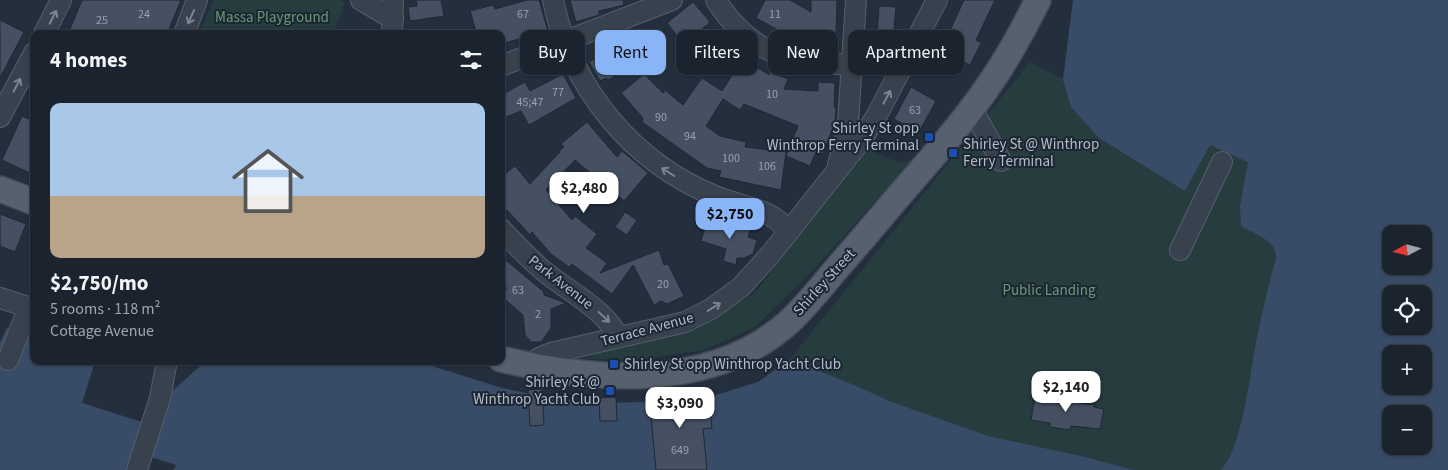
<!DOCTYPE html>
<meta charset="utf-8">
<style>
body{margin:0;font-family:"Source Sans 3",sans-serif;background:#282f3a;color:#f1f3f6;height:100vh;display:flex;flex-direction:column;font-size:19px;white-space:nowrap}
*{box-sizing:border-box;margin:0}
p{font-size:16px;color:#a0a4aa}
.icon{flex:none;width:28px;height:28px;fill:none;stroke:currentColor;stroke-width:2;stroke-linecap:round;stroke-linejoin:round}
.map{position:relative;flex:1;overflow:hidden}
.panel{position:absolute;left:30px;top:30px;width:475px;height:335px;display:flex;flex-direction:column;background:#1b232e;border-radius:10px;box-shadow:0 1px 4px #0004,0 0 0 1px #39404a}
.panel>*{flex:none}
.top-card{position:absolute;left:520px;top:30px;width:475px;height:45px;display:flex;gap:10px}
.needle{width:32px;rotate:263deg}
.tools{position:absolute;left:1382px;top:225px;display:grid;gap:10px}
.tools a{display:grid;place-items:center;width:50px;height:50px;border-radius:10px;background:#1b232e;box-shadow:0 1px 4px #0004,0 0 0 1px #39404a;font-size:25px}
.price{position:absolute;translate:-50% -42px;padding:0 11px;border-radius:10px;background:#fff;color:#222;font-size:16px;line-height:32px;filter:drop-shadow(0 1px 2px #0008)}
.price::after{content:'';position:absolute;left:50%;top:30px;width:15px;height:11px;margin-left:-8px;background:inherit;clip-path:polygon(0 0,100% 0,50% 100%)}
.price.current{background:#8ab4f8;color:#111}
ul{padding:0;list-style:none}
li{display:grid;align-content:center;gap:10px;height:265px;padding:0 20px}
li span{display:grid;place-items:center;height:155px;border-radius:10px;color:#555}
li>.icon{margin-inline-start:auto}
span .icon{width:90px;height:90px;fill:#fffc;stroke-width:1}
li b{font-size:21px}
h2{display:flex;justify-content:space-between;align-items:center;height:60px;padding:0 20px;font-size:21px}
.tag{padding:0 18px;border-radius:10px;background:#1b232e;box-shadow:0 1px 4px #0004,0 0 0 1px #39404a;font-size:18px;line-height:45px}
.tag.current{background:#8ab4f8;color:#111}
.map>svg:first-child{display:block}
.green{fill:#263c3f}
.water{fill:#394c67;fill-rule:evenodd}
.building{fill:#455162;stroke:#1f2835}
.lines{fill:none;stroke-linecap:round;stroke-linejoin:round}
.minor-casing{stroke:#565f6c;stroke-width:22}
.major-casing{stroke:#414a57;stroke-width:28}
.minor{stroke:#38414e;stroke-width:20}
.major{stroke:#56606e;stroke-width:25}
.oneway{stroke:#7c8592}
.transit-dot{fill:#1a4fb4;stroke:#1d2633;stroke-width:2}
.labels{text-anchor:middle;stroke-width:4;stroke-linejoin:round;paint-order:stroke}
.number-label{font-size:12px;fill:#98a1af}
.park-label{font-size:15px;fill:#6b9a76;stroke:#1d2633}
.poi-label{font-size:15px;fill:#b4bcc9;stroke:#1d2633;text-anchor:end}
.street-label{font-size:15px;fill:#b4bcc9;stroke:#1d2633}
</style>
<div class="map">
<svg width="1448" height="470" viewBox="0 0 1448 470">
<rect width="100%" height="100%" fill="#242f3e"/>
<g class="green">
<polygon points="214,0 340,0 345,3 333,34 199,34"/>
<polygon points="1073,0 1353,160 1282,470 598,470 204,364 206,361 416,361 502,388 550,398 592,403 656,402 713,396 758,382 790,359 1030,62 1063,79"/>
<polygon points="866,149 900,163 913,159 816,267 754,328 704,350 634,360 586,359 606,349 679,333 754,294"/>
</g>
<g class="water">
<path d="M1073 0H1448V470H1221C1244 445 1250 368 1258 333 1263 308 1269 283 1276 258 1277 240 1254 234 1241 226L1240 206 1248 162 1210 145 1185 191 1099 138 1071 107 1063 80ZM1391 234H1424V266H1391ZM1391 294H1424V326H1391ZM1391 354H1424V386H1391ZM1391 414H1424V446H1391Z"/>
<polygon points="7,328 34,341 34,361 95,361 82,403 148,424 133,470 0,470 0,342"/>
<polygon points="790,359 861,388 889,401 988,436 1081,456 1134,470 174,470 176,465 151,457 171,392 206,361 416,361 502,388 550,398 592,403 656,402 713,396 758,382"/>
</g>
<g class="building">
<polygon points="82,0 181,0 167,34 68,34"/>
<polygon points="416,0 441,0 444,16 410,21 408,7 417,6"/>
<polygon points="527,0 539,0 548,31 501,44 501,34 477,34 470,11 493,5 495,9"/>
<polygon points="570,0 623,0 624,5 599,11 599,15 576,22"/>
<polygon points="765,0 790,0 811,12 811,0 837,0 836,34 788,33 783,31 782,32 756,18"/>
<polygon points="964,0 995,0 976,40 981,43 970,65 941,50"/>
<polygon points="693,2 710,22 701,30 708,38 691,53 667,23"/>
<polygon points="879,6 896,7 893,40 877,38"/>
<polygon points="0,20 24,32 0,78"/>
<polygon points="622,44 634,66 608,80 606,78 600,81 589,62"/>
<polygon points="743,58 769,75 770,72 788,79 784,89 818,91 818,82 835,83 834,107 836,107 835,122 823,154 816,152 810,166 786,156 798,126 744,104 740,110 723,99 706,126 720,136 746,142 745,147 786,152 781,190 719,177 721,171 707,168 642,122 643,118 621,93 644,74 663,93 665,90 683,105 702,78 722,91"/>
<polygon points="563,74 576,98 529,125 521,111 501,119 501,95 525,82 530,91"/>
<polygon points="911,87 936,101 919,132 894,119"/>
<polygon points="22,116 34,121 34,175 2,160"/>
<polygon points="587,122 617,157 622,151 648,173 624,201 575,160 546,190 572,220 575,216 597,234 586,248 607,263 600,273 659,250 664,265 668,264 684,296 667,304 661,301 654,305 633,265 612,294 572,264 569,267 551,254 532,232 530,235 507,210 501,215 501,177 515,166 530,184 560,152 559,151 564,147 561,144"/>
<polygon points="625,212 637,220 627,235 615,227"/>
<polygon points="0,214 26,224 15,252 0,246"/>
<polygon points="707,220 728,227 730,221 751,228 748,237 757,240 753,254 744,258 737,258 736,265 723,261 726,249 701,241"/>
<polygon points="501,256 544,292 544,295 566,303 551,309 551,328 541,342 531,342 525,335 523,315 501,296 507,288 501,282"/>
<polygon points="542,389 544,425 530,426 528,390"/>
<polygon points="708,389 712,428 703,429 707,470 656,470 649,394"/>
<polygon points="1035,396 1054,399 1054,396 1075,399 1074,402 1095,405 1094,407 1104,409 1100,429 1071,426 1070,430 1050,427 1050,423 1031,420"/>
<polygon points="616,397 617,421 600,421 599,398"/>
</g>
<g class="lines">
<g class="minor-casing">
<g id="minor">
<polyline points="361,0 393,19"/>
<path d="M553 0C571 88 632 162 715 196 738 206 774 208 788 232"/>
<path d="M716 0C751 56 790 62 852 65"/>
<polyline points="44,34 61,0"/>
<polyline points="184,34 197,0"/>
<polyline points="392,34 393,0"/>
<polyline points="501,66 672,0"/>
<polyline points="972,109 1001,161"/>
<polyline points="0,117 34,53"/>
<polyline points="838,165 844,143 848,123 856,0"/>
<path d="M501 229C515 244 529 259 545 272 568 291 606 310 618 337"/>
<polyline points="1180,250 1222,162"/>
<polyline points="0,298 34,309"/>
<polyline points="8,360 29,307"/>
<polyline points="529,366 539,358 551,353 685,322 711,309 741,287 770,255 862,139 877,115 937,0"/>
<polyline points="137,470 160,398 167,361"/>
</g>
</g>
<g class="major-casing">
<g id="major">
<polyline points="0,189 34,202"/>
<path d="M501 359C595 382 712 391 789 322 805 307 819 290 832 274 852 251 872 228 891 205 927 163 965 122 995 76 1011 52 1025 26 1038 0"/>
</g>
</g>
<use href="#minor" class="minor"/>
<use href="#major" class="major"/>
</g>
<defs><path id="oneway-shaft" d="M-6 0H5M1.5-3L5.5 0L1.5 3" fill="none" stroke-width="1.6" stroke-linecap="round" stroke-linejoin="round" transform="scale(1.25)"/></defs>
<g class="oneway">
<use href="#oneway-shaft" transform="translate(53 17) rotate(-63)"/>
<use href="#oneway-shaft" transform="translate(191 17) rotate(114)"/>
<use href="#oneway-shaft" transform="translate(17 85) rotate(-62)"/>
<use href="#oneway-shaft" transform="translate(887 97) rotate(-62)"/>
<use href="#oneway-shaft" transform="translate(668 172) rotate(-148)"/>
<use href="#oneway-shaft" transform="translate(714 307) rotate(-32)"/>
<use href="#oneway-shaft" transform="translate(604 317) rotate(43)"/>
</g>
<g class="transit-dot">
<rect x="924" y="132" width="10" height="10" rx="2.5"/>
<rect x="948" y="148" width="10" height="10" rx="2.5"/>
<rect x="609" y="359" width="10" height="10" rx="2.5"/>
<rect x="605" y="386" width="10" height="10" rx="2.5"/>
</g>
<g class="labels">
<g class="number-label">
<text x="144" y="18">24</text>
<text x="523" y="18">67</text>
<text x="775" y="18">11</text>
<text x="102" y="24">25</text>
<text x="558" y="96">77</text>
<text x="772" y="98">10</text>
<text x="530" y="106">45;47</text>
<text x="915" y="114">63</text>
<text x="661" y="121">90</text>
<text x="690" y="140">94</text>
<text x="731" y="162">100</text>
<text x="767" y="170">106</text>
<text x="663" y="288">20</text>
<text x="518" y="294">63</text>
<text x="538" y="318">2</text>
<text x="680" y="454">649</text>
</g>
<g class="park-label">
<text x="272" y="22">Massa Playground</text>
<text x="1049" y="295">Public Landing</text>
</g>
<g class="poi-label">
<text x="919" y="133">Shirley St opp<tspan x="919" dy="17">Winthrop Ferry Terminal</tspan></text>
<text x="963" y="149" text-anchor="start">Shirley St @ Winthrop<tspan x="963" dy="17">Ferry Terminal</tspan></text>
<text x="624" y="369" text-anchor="start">Shirley St opp Winthrop Yacht Club</text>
<text x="600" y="387">Shirley St @<tspan x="600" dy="17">Winthrop Yacht Club</tspan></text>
</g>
<g class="street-label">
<text transform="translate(561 282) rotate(38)" y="5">Park Avenue</text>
<text transform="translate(824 282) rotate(-48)" y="5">Shirley Street</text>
<text transform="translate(647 329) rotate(-15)" y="5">Terrace Avenue</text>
</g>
</g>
</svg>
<div class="tools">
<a><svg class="needle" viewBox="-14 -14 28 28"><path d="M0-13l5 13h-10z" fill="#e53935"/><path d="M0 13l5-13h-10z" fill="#a0a4aa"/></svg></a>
<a><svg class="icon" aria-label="locate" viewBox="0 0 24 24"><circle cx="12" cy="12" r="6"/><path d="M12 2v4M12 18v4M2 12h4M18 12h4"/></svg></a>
<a>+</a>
<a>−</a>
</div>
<b class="price" style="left:584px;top:214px">$2,480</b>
<b class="price current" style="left:730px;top:240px">$2,750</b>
<b class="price" style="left:1066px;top:413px">$2,140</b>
<b class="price" style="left:680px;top:429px">$3,090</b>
<div class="top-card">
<a class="tag">Buy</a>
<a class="tag current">Rent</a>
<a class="tag">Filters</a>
<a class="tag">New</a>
<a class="tag">Apartment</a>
</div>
<section class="panel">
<h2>4 homes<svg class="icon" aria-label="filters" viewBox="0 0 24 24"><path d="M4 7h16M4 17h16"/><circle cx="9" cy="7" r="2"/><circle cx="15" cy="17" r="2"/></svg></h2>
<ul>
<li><span style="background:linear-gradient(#a9c7e8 60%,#b9a48a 0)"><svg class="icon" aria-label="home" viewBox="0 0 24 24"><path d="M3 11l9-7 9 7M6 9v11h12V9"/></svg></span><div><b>$2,750/mo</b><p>5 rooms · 118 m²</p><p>Cottage Avenue</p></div></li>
</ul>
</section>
</div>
